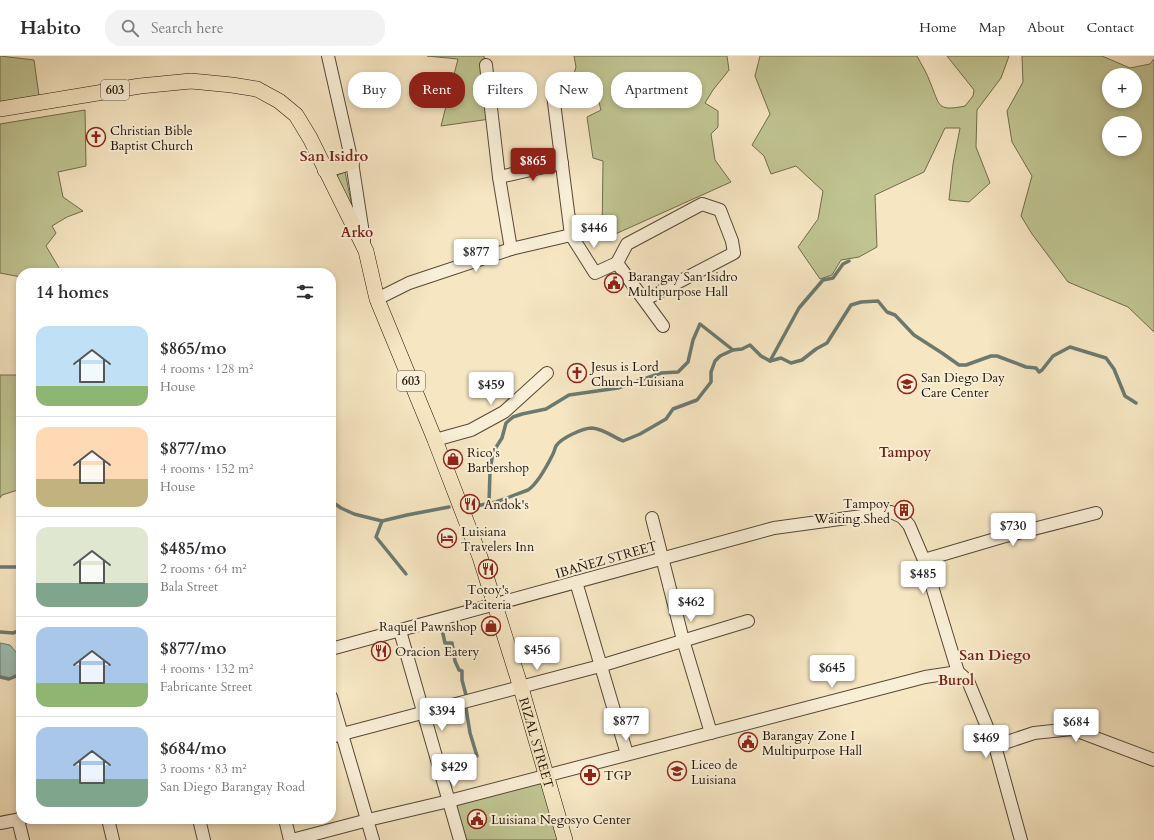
<!DOCTYPE html>
<meta charset="utf-8">
<style>
body{margin:0;font-family:Cardo,serif;background:#f2f2f3;color:#2b2b33;height:100vh;display:flex;flex-direction:column;font-size:15px;white-space:nowrap}
*{box-sizing:border-box;margin:0}
p{font-size:13px;color:#7c7c81}
.icon{flex:none;width:22px;height:22px;fill:none;stroke:currentColor;stroke-width:2;stroke-linecap:round;stroke-linejoin:round}
.map{position:relative;flex:1;overflow:hidden}
.details{position:absolute;left:16px;top:212px;width:320px;height:556px;display:flex;flex-direction:column;background:#fff;border-radius:16px;box-shadow:0 2px 6px #0003}
.details>*{flex:none}
.hud{position:absolute;left:348px;top:16px;width:380px;height:36px;display:flex;gap:8px}
.buttons{position:absolute;left:1102px;top:12px;display:grid;gap:8px}
.buttons a{display:grid;place-items:center;width:40px;height:40px;border-radius:50%;background:#fff;box-shadow:0 2px 6px #0003;font-size:20px}
.price{position:absolute;translate:-50% -34px;padding:0 9px;border-radius:4px;background:#fff;color:#222;font-size:13px;line-height:26px;filter:drop-shadow(0 1px 2px #0008)}
.price::after{content:'';position:absolute;left:50%;top:24px;width:12px;height:9px;margin-left:-6px;background:inherit;clip-path:polygon(0 0,100% 0,50% 100%)}
.price.current{background:#8f2418;color:#fff}
ul{padding:0;list-style:none}
li{display:flex;align-items:center;gap:12px;height:100px;padding:0 20px}
li+li{border-top:1px solid #e1e1e2}
li span{display:grid;place-items:center;flex:none;width:112px;height:80px;border-radius:12px;color:#555}
li>.icon{margin-inline-start:auto}
span .icon{width:48px;height:48px;fill:#fffc;stroke-width:1}
li b{font-size:17px}
h2{display:flex;justify-content:space-between;align-items:center;height:48px;padding:0 20px;font-size:17px}
.pill{padding:0 14px;border-radius:16px;background:#fff;box-shadow:0 2px 6px #0003;font-size:14px;line-height:36px}
.pill.current{background:#8f2418;color:#fff}
header{display:flex;align-items:center;gap:24px;box-sizing:border-box;height:56px;padding:0 20px;background:#fff;border-bottom:1px solid #e1e1e2}
header strong{font-size:19px}
nav{display:flex;gap:22px;margin-inline-start:auto;font-size:14px}
.search{width:280px;height:36px;background:#f2f2f3;display:flex;align-items:center;gap:10px;box-sizing:border-box;padding:0 14px;border-radius:16px;color:#7c7c81;font-size:15px}
.map>svg:first-child{display:block}
.green{fill:#bfc491;stroke:#706c4d;fill-rule:evenodd}
.water{fill:#9dbfb5;stroke:#6b7a70}
.lines{fill:none;stroke-linecap:round;stroke-linejoin:round}
.stream{stroke:#6b7a70;stroke-width:3.5}
.minor-casing{stroke:#564837;stroke-width:14}
.major-casing{stroke:#201309;stroke-width:16}
.minor{stroke:#f9efd7;stroke-width:12}
.major{stroke:#f6e6c2;stroke-width:15}
.labels{text-anchor:middle;stroke-width:4;stroke-linejoin:round;paint-order:stroke}
.shield{fill:#f9efd7;stroke:#615547;stroke-width:1}
.shield-label{font-size:12px;font-weight:bold;fill:#201309}
.poi-label{font-size:13px;fill:#201309;stroke:#f9efd7;text-anchor:start}
.street-label{font-size:13px;fill:#201309;stroke:#f9efd7}
.neighbourhood-label{font-size:14px;font-weight:bold;fill:#7a1f14;stroke:#f9efd7}
.quarter-label{font-size:15px;font-weight:bold;fill:#7a1f14;stroke:#f9efd7}
</style>
<header>
<strong>Habito</strong>
<div class="search"><svg class="icon" aria-label="search" viewBox="0 0 24 24"><circle cx="10" cy="10" r="6"/><path d="M15 15l6 6"/></svg>Search here</div>
<nav><a>Home</a><a>Map</a><a>About</a><a>Contact</a></nav>
</header>
<div class="map">
<svg width="1154" height="784" viewBox="0 0 1154 784">
<rect width="100%" height="100%" fill="#f6e6c2"/>
<filter id="stains"><feTurbulence type="fractalNoise" baseFrequency=".005" numOctaves="4"/><feColorMatrix values="0 0 0 0 .2 0 0 0 0 .09 0 0 0 0 .02 0 0 0 .5 -.17"/></filter>
<radialGradient id="worn" r=".72"><stop offset=".6" stop-color="#630" stop-opacity="0"/><stop offset="1" stop-color="#630" stop-opacity=".3"/></radialGradient>
<g class="green">
<polygon points="0,0 34,4 40,47 0,53"/>
<polygon points="427,0 484,0 490,63 441,70 458,3"/>
<polygon points="574,0 727,0 729,14 713,34 705,47 718,55 718,71 711,78 715,104 731,126 602,184 603,105 593,102 587,61 601,54 594,27 586,31 586,20 573,21 576,11"/>
<path d="M760 0H917C921 8 927 17 930 26 940 49 936 56 965 50L973 40 974 34 947 0H1009L1001 22 977 54 976 91 990 127 969 146 949 144 953 108 960 72H945L924 116 875 139 877 191 859 201 841 204 832 219 820 223 798 191 818 163 823 135 796 110 771 118 764 100 752 89 770 58 755 20Z"/>
<path d="M1022 0H1102L1130 12 1150 8 1154 3V276L1128 251 1068 226 1032 178 1021 160 1032 120 1012 86 1007 55 1023 26ZM1109 19H1135V45H1109ZM1109 67H1135V93H1109Z"/>
<polygon points="85,54 86,110 58,116 63,141 83,155 67,161 52,170 56,177 46,190 62,217 21,217 21,221 0,217 0,68"/>
<polygon points="345,116 356,170 333,121"/>
<polygon points="0,319 21,319 21,433 2,439 0,442"/>
<polygon points="542,726 560,784 464,784 453,748"/>
</g>
<path class="water" d="M0 587 10 589 21 602V618C14 623 8 623 0 621Z"/>
<g class="lines">
<g class="stream">
<polyline points="770,305 781,302 791,307 802,304 816,293 827,287 851,249 861,246 878,245 887,256 895,259 914,279 942,297 959,309 966,309 991,300 997,300 1026,311 1036,312 1039,316 1042,314 1053,300 1070,291 1106,302 1114,313 1125,340 1136,347"/>
<polyline points="331,445 341,452 354,458 382,465 407,459 449,451"/>
<polyline points="489,447 490,415 493,396 502,382 506,367 513,361 522,358 546,353 569,339 618,332 661,317 678,316 688,306 693,284 700,268 733,294 742,293 750,289 761,300 770,305 799,252 823,224 833,222 843,208 849,205"/>
<path d="M466 452 496 446 528 434C537 428 548 408 553 398 554 396 555 392 556 390 561 382 583 372 592 372 604 373 613 381 623 385L640 378 666 363 673 353 697 344 711 326V316L715 305 720 300 733 294"/>
<polyline points="382,465 376,481 406,518"/>
<polyline points="0,511 21,511"/>
<polyline points="441,569 445,587 452,587 455,605 459,614 462,615 462,624 466,639"/>
<polyline points="0,576 13,577 21,574"/>
<polyline points="0,621 9,623 21,618"/>
<polyline points="466,652 470,677 477,700"/>
</g>
<g class="minor-casing">
<g id="minor">
<polyline points="328,0 352,106 364,184"/>
<polyline points="486,9 499,121 511,193"/>
<polyline points="552,31 571,179 595,217 617,207"/>
<polyline points="499,121 562,107"/>
<polyline points="377,243 409,227 511,193 571,179"/>
<polyline points="644,244 734,197 732,185 720,154 702,148 627,188 617,207 663,270"/>
<polyline points="435,384 471,374 504,356 547,317"/>
<polyline points="652,462 683,584 711,677"/>
<polyline points="924,504 1002,481 1096,457"/>
<polyline points="576,526 627,698"/>
<polyline points="400,575 460,784"/>
<polyline points="331,593 774,472 891,456 902,461 909,469 924,504 958,616 968,625 995,690 1021,784"/>
<polyline points="331,641 373,784"/>
<polyline points="331,681 600,610 748,565"/>
<polyline points="995,690 1034,677 1072,673 1154,704"/>
<polyline points="108,763 113,784"/>
<polyline points="199,763 204,784"/>
<polyline points="285,763 290,784"/>
<polyline points="18,764 23,784"/>
<polyline points="0,767 21,763"/>
<polyline points="292,784 368,764 449,745 925,621 958,616"/>
</g>
</g>
<g class="major-casing">
<g id="major">
<path id="s1" d="M0 53 140 30 191 25 232 29 257 33 279 45 296 59 310 82 366 195 377 243 435 384 480 501 521 632 565 784"/>
<polyline points="325,114 352,106"/>
</g>
</g>
<use href="#minor" class="minor"/>
<use href="#major" class="major"/>
</g>
<defs>
<g id="church-ring" transform="scale(1)"><circle r="9.5" fill="#f9efd7" stroke="#8f2418" stroke-width="1.5"/><path d="M-1.2-6h2.4v3.5h3.3v2.4h-3.3V6h-2.4V-.1h-3.3v-2.4h3.3Z" fill="#8f2418"/></g>
<g id="civic-ring" transform="scale(1)"><circle r="9.5" fill="#f9efd7" stroke="#8f2418" stroke-width="1.5"/><path d="M-.6-6.5H3V-4.5H.6V-3L4-1V1h2V6H-6V1h2V-1L-.6-3ZM-1.2 2.5V6h2.4V2.5Z" fill="#8f2418"/></g>
<g id="school-ring" transform="scale(1)"><circle r="9.5" fill="#f9efd7" stroke="#8f2418" stroke-width="1.5"/><path d="M0-5L7-2L0 1L-7-2ZM-4 1L0 2.5L4 1V4Q0 6-4 4Z" fill="#8f2418"/></g>
<g id="shop-ring" transform="scale(1)"><circle r="9.5" fill="#f9efd7" stroke="#8f2418" stroke-width="1.5"/><path d="M-5-2.5h2.3a2.7 3.5 0 0 1 5.4 0H5L5.5 6h-11ZM-1.5-2.5h3a1.5 2.3 0 0 0-3 0Z" fill="#8f2418"/></g>
<g id="restaurant-ring" transform="scale(1)"><circle r="9.5" fill="#f9efd7" stroke="#8f2418" stroke-width="1.5"/><path d="M-5-6h1v4h1v-4h1v4h1v-4h1v5L-1.5 .5V6h-2V.5L-5-1ZM5-6V6H3V1.5H1.5Q1.5-4 5-6Z" fill="#8f2418"/></g>
<g id="building-ring" transform="scale(1)"><circle r="9.5" fill="#f9efd7" stroke="#8f2418" stroke-width="1.5"/><path d="M-4-6H4V6H1V3H-1V6H-4ZM-2.5-4.3h1.7v1.8h-1.7ZM.8-4.3h1.7v1.8H.8ZM-2.5-1h1.7V.8h-1.7ZM.8-1h1.7V.8H.8Z" fill="#8f2418"/></g>
<g id="hotel-ring" transform="scale(1)"><circle r="9.5" fill="#f9efd7" stroke="#8f2418" stroke-width="1.5"/><path d="M-6-4.5h1.5V1H6V5H4.5V3h-9V5H-6ZM-4 0a1.8 1.8 0 1 1 3.6 0ZM.5 0V-2.5h3Q6-2.5 6 0Z" fill="#8f2418"/></g>
<g id="pharmacy-ring" transform="scale(1)"><circle r="9.5" fill="#f9efd7" stroke="#8f2418" stroke-width="1.5"/><path d="M-2-6h4v4h4v4h-4v4h-4v-4h-4v-4h4Z" fill="#8f2418"/></g>
</defs>
<g fill-rule="evenodd">
<use href="#church-ring" x="96" y="81"/>
<use href="#civic-ring" x="614" y="227"/>
<use href="#church-ring" x="577" y="317"/>
<use href="#school-ring" x="907" y="328"/>
<use href="#shop-ring" x="453" y="403"/>
<use href="#restaurant-ring" x="470" y="448"/>
<use href="#building-ring" x="904" y="454"/>
<use href="#hotel-ring" x="447" y="482"/>
<use href="#restaurant-ring" x="488" y="513"/>
<use href="#shop-ring" x="491" y="570"/>
<use href="#restaurant-ring" x="381" y="595"/>
<use href="#civic-ring" x="748" y="686"/>
<use href="#school-ring" x="677" y="715"/>
<use href="#pharmacy-ring" x="590" y="719"/>
<use href="#civic-ring" x="477" y="763"/>
</g>
<g class="labels">
<g class="shield">
<rect x="101" y="24" width="28" height="20" rx="3"/>
<rect x="397" y="315" width="28" height="20" rx="3"/>
</g>
<g class="shield-label">
<text x="115" y="38">603</text>
<text x="411" y="329">603</text>
</g>
<g class="poi-label">
<text x="110" y="79">Christian Bible<tspan x="110" dy="15">Baptist Church</tspan></text>
<text x="628" y="225">Barangay San Isidro<tspan x="628" dy="15">Multipurpose Hall</tspan></text>
<text x="591" y="315">Jesus is Lord<tspan x="591" dy="15">Church-Luisiana</tspan></text>
<text x="921" y="326">San Diego Day<tspan x="921" dy="15">Care Center</tspan></text>
<text x="467" y="401">Rico's<tspan x="467" dy="15">Barbershop</tspan></text>
<text x="890" y="452" text-anchor="end">Tampoy<tspan x="890" dy="15">Waiting Shed</tspan></text>
<text x="484" y="453">Andok's</text>
<text x="461" y="480">Luisiana<tspan x="461" dy="15">Travelers Inn</tspan></text>
<text x="488" y="538" text-anchor="middle">Totoy's<tspan x="488" dy="15">Paciteria</tspan></text>
<text x="477" y="575" text-anchor="end">Raquel Pawnshop</text>
<text x="395" y="600">Oracion Eatery</text>
<text x="762" y="684">Barangay Zone I<tspan x="762" dy="15">Multipurpose Hall</tspan></text>
<text x="691" y="713">Liceo de<tspan x="691" dy="15">Luisiana</tspan></text>
<text x="604" y="724">TGP</text>
<text x="491" y="768">Luisiana Negosyo Center</text>
</g>
<g class="street-label">
<text transform="translate(606 503) rotate(-16)" y="5">IBAÑEZ STREET</text>
<text dy="5" stroke="none"><textPath href="#s1" startOffset="981">RIZAL STREET</textPath></text>
</g>
<g class="neighbourhood-label">
<text x="357" y="181">Arko</text>
<text x="905" y="401">Tampoy</text>
<text x="956" y="629">Burol</text>
</g>
<g class="quarter-label">
<text x="334" y="105">San Isidro</text>
<text x="995" y="604">San Diego</text>
</g>
</g>
<rect width="100%" height="100%" filter="url(#stains)"/>
<rect width="100%" height="100%" fill="url(#worn)"/>
</svg>
<div class="buttons">
<a>+</a>
<a>−</a>
</div>
<b class="price current" style="left:533px;top:126px">$865</b>
<b class="price" style="left:594px;top:193px">$446</b>
<b class="price" style="left:476px;top:217px">$877</b>
<b class="price" style="left:491px;top:350px">$459</b>
<b class="price" style="left:1013px;top:491px">$730</b>
<b class="price" style="left:923px;top:539px">$485</b>
<b class="price" style="left:691px;top:567px">$462</b>
<b class="price" style="left:537px;top:615px">$456</b>
<b class="price" style="left:832px;top:633px">$645</b>
<b class="price" style="left:442px;top:676px">$394</b>
<b class="price" style="left:626px;top:686px">$877</b>
<b class="price" style="left:1076px;top:687px">$684</b>
<b class="price" style="left:986px;top:703px">$469</b>
<b class="price" style="left:454px;top:732px">$429</b>
<div class="hud">
<a class="pill">Buy</a>
<a class="pill current">Rent</a>
<a class="pill">Filters</a>
<a class="pill">New</a>
<a class="pill">Apartment</a>
</div>
<section class="details">
<h2>14 homes<svg class="icon" aria-label="filters" viewBox="0 0 24 24"><path d="M4 7h16M4 17h16"/><circle cx="9" cy="7" r="2"/><circle cx="15" cy="17" r="2"/></svg></h2>
<ul>
<li><span style="background:linear-gradient(#bfe0f5 75%,#8fb573 0)"><svg class="icon" aria-label="home" viewBox="0 0 24 24"><path d="M3 11l9-7 9 7M6 9v11h12V9"/></svg></span><div><b>$865/mo</b><p>4 rooms · 128 m²</p><p>House</p></div></li>
<li><span style="background:linear-gradient(#ffd9b3 65%,#c2b280 0)"><svg class="icon" aria-label="home" viewBox="0 0 24 24"><path d="M3 11l9-7 9 7M6 9v11h12V9"/></svg></span><div><b>$877/mo</b><p>4 rooms · 152 m²</p><p>House</p></div></li>
<li><span style="background:linear-gradient(#dfe7d0 70%,#7fa58c 0)"><svg class="icon" aria-label="home" viewBox="0 0 24 24"><path d="M3 11l9-7 9 7M6 9v11h12V9"/></svg></span><div><b>$485/mo</b><p>2 rooms · 64 m²</p><p>Bala Street</p></div></li>
<li><span style="background:linear-gradient(#a9c7e8 70%,#8fb573 0)"><svg class="icon" aria-label="home" viewBox="0 0 24 24"><path d="M3 11l9-7 9 7M6 9v11h12V9"/></svg></span><div><b>$877/mo</b><p>4 rooms · 132 m²</p><p>Fabricante Street</p></div></li>
<li><span style="background:linear-gradient(#a9c7e8 65%,#7fa58c 0)"><svg class="icon" aria-label="home" viewBox="0 0 24 24"><path d="M3 11l9-7 9 7M6 9v11h12V9"/></svg></span><div><b>$684/mo</b><p>3 rooms · 83 m²</p><p>San Diego Barangay Road</p></div></li>
</ul>
</section>
</div>
